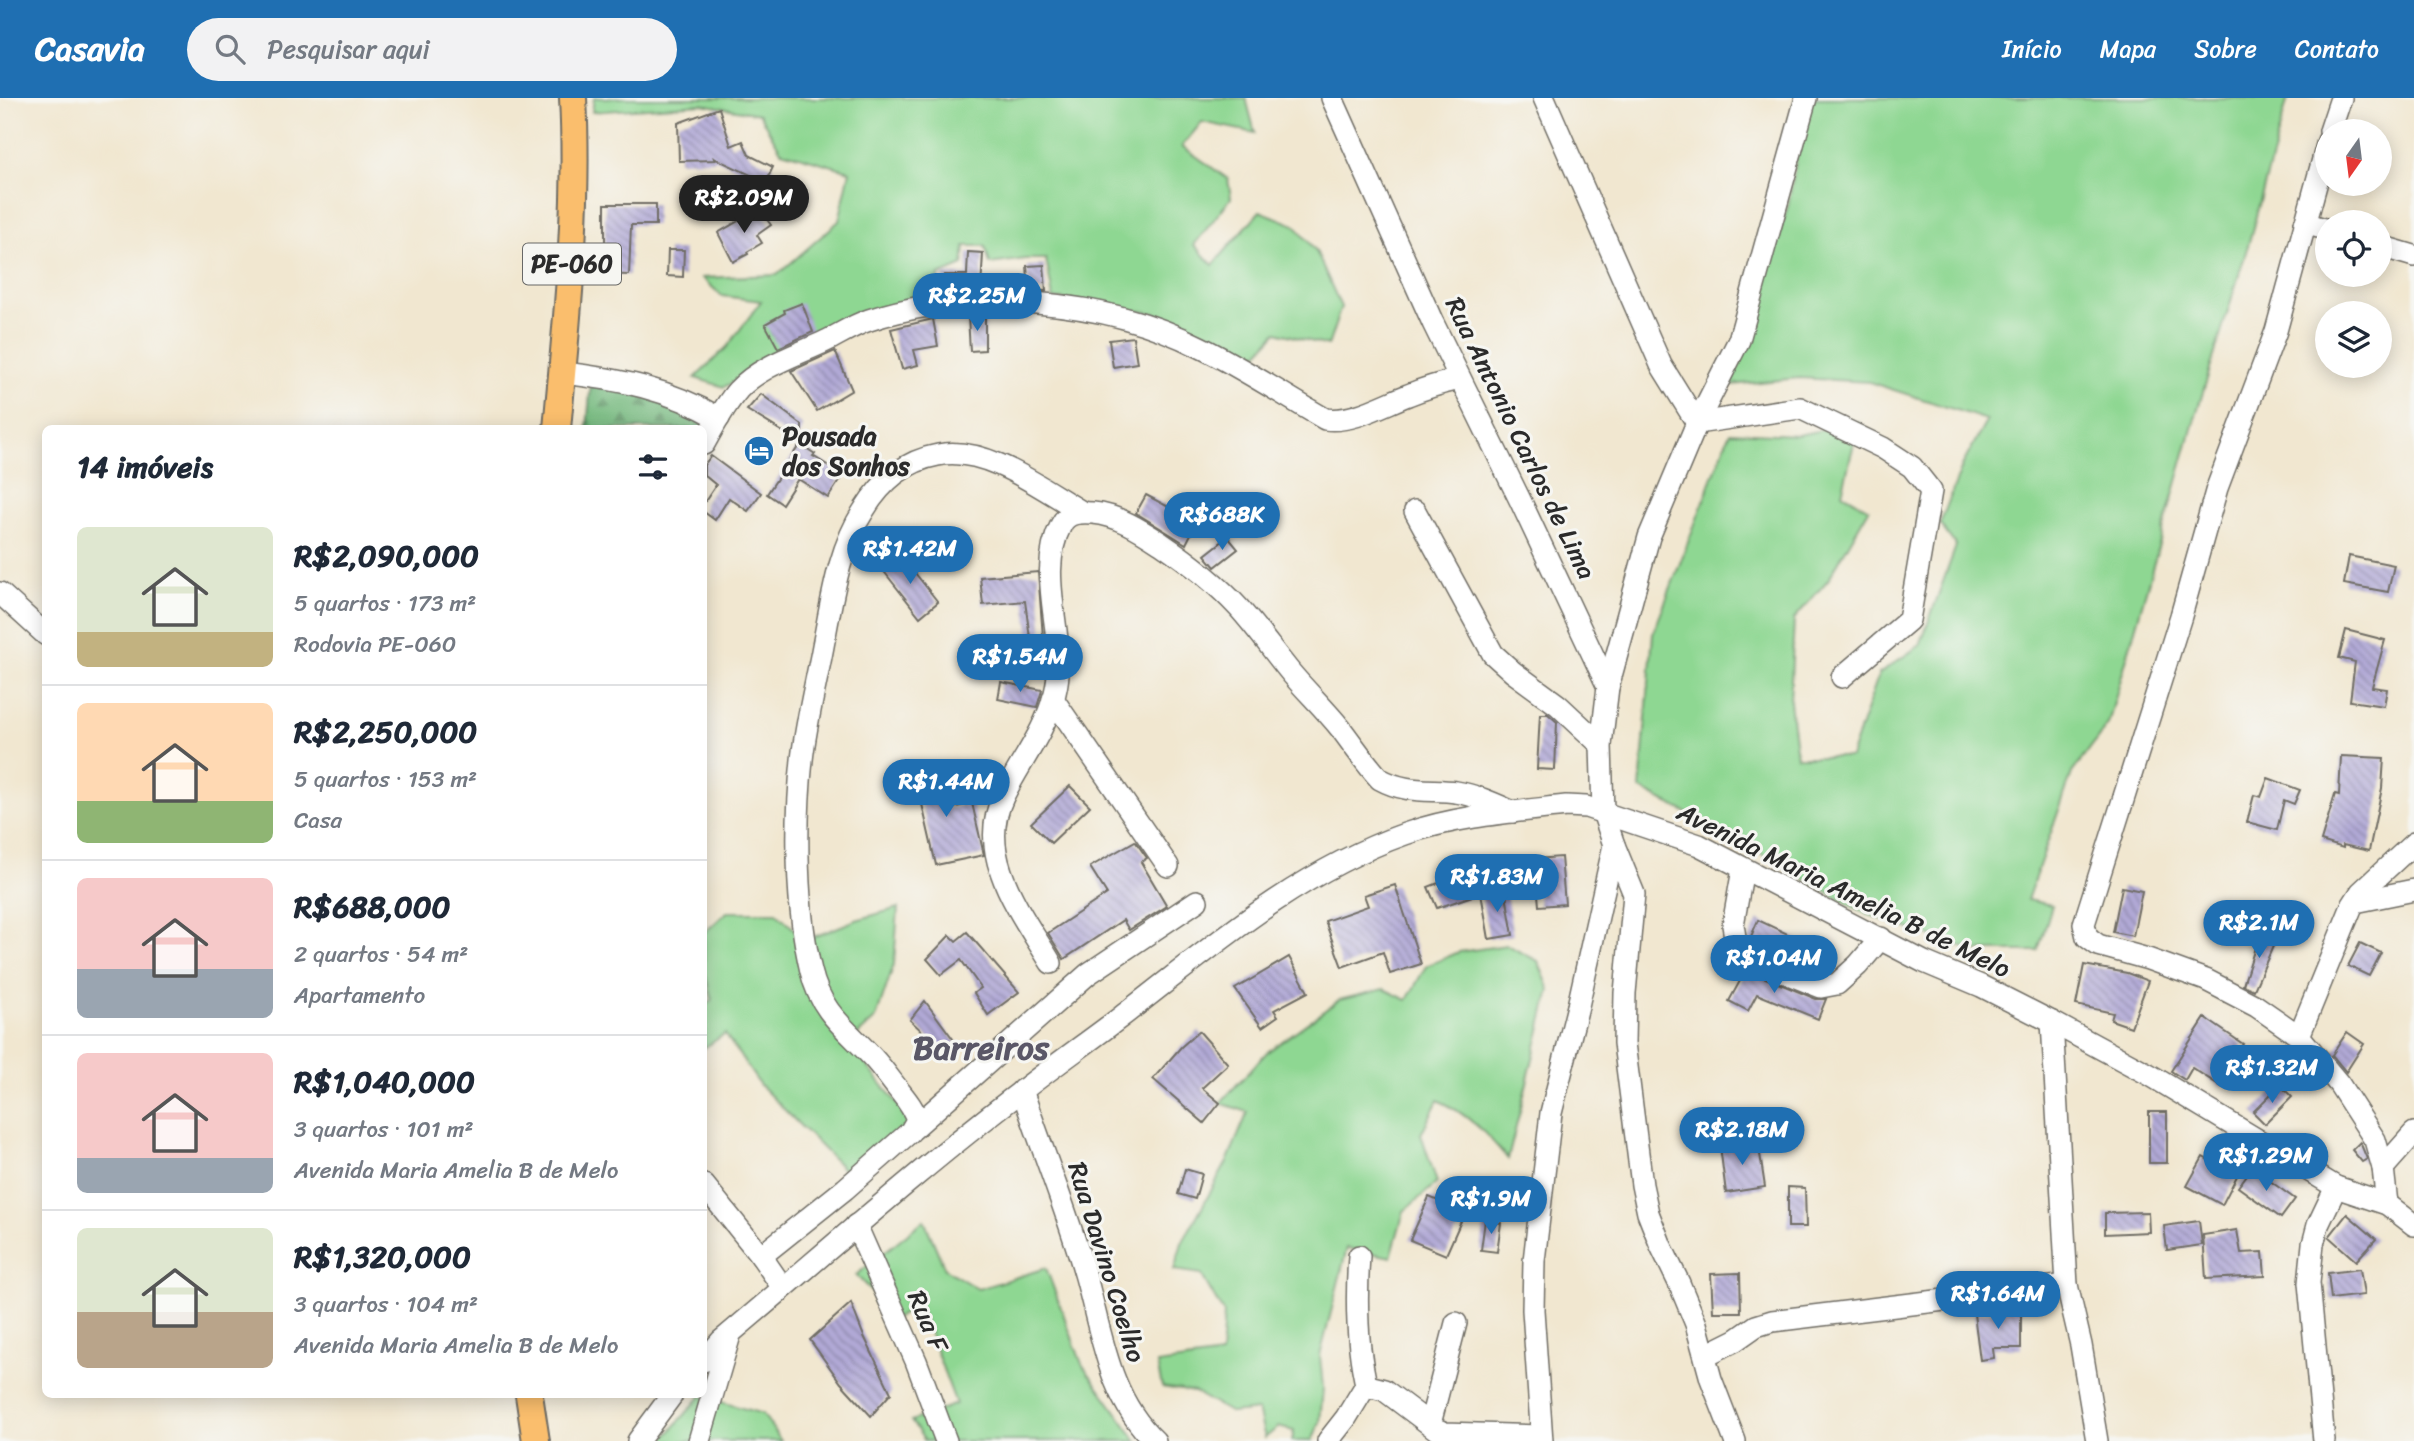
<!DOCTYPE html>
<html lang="pt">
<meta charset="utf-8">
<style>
body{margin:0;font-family:Sriracha,sans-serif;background:#f2f2f3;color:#1f2937;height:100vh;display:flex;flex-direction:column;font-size:26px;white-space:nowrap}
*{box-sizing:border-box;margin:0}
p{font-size:23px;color:#747a83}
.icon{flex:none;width:38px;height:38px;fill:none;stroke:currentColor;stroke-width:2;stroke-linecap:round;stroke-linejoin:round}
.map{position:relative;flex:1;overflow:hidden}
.sheet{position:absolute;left:42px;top:327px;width:665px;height:973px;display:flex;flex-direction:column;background:#fff;border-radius:10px;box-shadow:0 4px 18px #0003}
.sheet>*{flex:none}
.needle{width:46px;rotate:194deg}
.tools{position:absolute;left:2315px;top:21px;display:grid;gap:14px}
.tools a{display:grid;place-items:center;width:77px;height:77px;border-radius:50%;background:#fff;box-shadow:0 4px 18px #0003;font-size:35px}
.price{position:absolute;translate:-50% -60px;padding:0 16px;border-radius:24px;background:#1f6fb2;color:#fff;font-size:23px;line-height:46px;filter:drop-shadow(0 2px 4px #0008)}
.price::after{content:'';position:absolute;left:50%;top:42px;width:21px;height:16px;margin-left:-10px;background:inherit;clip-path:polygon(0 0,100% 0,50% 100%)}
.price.active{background:#222;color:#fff}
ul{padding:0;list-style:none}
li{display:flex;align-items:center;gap:21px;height:175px;padding:0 35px}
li+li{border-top:2px solid #e0e1e3}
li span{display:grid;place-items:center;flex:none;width:196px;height:140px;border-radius:10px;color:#555}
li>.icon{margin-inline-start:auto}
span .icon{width:84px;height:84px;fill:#fffc;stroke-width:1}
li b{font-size:30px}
h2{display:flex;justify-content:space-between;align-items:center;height:84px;padding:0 35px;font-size:30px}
header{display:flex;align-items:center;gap:42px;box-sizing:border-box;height:98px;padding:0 35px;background:#1f6fb2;color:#fff}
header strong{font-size:33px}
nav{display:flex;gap:38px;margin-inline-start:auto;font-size:24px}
.search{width:490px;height:63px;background:#f2f2f3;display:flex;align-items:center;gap:18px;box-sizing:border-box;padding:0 24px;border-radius:38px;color:#747a83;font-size:26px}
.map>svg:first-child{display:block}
.grass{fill:#8ed792;stroke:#5c815e;stroke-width:2}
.forest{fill:url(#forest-firs);stroke:#4e7254;stroke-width:2}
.building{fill:url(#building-back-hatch)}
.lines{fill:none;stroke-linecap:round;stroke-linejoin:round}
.minor-casing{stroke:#706d65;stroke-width:24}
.major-casing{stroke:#706d65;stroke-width:30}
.minor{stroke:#fff;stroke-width:21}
.major{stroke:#fabe6d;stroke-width:26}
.labels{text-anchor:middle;stroke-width:6;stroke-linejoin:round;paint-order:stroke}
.shield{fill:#f6f6f2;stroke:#686867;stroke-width:2}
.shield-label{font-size:24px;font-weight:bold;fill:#2b2b2b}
.poi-label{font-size:26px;font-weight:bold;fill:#2b2b2b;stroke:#f6f6f2;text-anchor:start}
.street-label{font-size:26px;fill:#2b2b2b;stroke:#f6f6f2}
.district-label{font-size:33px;font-weight:bold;fill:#5a5767;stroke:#f6f6f2}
</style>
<header>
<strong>Casavia</strong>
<div class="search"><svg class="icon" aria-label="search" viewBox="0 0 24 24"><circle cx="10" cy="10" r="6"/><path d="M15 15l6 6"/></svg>Pesquisar aqui</div>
<nav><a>Início</a><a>Mapa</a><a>Sobre</a><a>Contato</a></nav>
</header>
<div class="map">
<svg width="2414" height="1343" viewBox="0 0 2414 1343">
<defs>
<pattern id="forest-firs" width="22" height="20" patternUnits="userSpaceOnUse" patternTransform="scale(1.75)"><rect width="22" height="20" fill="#72b87c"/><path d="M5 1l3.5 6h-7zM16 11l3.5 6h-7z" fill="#5e9666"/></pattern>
<pattern id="building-back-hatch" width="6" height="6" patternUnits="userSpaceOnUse" patternTransform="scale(1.75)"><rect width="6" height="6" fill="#b1a9d6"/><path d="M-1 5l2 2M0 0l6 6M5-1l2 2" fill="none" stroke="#908aae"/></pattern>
</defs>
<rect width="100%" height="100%" fill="#f6f6f2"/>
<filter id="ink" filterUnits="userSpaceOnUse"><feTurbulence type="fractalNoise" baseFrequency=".0143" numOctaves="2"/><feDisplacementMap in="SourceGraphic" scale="14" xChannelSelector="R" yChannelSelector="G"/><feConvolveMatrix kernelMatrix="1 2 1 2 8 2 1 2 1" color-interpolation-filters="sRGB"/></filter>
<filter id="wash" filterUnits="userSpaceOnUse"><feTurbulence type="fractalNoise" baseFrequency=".00686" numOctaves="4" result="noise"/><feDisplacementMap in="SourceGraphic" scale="28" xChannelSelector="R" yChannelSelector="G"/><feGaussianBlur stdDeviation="1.57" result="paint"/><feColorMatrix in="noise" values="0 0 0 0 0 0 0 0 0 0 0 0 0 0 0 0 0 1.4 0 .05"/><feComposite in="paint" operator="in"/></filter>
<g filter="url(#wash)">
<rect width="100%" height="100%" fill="#f1e7d0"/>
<g class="grass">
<polygon points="594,0 1246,0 1255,35 1202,24 1182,48 1228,81 1231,100 1194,147 1213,167 1260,113 1295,127 1316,153 1341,209 1328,248 1277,234 1255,258 1154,215 1053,200 1046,161 1026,161 990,166 985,148 965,148 963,167 939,177 936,201 822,241 724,289 695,280 727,249 761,203 722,198 702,180 777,177 839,123 850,73 781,53 759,16 702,6 592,14"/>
<polygon points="1807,0 2288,0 2249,144 2195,320 2108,626 2072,675 2027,802 2052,807 2038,853 1974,853 1864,815 1711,727 1640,691 1653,536 1730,334 1798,337 1859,324 1842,395 1869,411 1828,482 1794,521 1790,604 1797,659 1850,659 1879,576 1920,547 1956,448 1940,426 1963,366 1987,322 1869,284 1799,280 1731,287 1788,108"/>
<polygon points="898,810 894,866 876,920 849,945 912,1024 849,1077 760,987 725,936 704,950 704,908 712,902 704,870 704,835 727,814 776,814 806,842 856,822"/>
<path d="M1507 847 1538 863 1550 892 1508 1061C1487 1036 1468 1016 1438 1002L1421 1036 1437 1085 1404 1113 1391 1159 1347 1150 1320 1258 1323 1290 1320 1324 1312 1343H1292L1294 1333 1278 1329 1265 1340 1258 1312 1231 1315 1194 1294 1162 1289 1157 1266 1221 1257 1224 1216 1201 1176 1174 1172 1182 1145 1227 1064 1248 1014 1220 1005 1266 955 1339 902 1384 891 1407 902 1426 868 1459 854Z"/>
<polygon points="924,1122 945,1171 978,1191 1046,1170 1082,1266 1137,1343 925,1343 911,1323 956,1306 919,1207 896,1220 856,1177"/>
<polygon points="701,1298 763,1316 781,1343 662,1343"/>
</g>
<polygon class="forest" points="591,282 693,310 703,325 700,331 587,331"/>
<g id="blocks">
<g class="building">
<polygon points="719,10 731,48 743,43 749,57 773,69 766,84 714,60 715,62 679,63 678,25"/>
<polygon points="605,106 656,106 656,127 631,127 629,177 599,176 600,145 605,145"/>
<polygon points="759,111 771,127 757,137 762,145 747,154 748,156 733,164 718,135"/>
<polygon points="668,152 684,152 683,179 667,178"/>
<polygon points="968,154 983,155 981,191 945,193 944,177 967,177"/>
<polygon points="1044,167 1046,193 1029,192 1027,168"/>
<polygon points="802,205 813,234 778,250 765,226 785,215 784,212"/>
<polygon points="980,217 980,220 985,220 985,252 970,253 968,218"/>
<polygon points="933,221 938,248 914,252 918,267 902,271 891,231"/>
<polygon points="1133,239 1137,265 1113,269 1109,242"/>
<polygon points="835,253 852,292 817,313 791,273"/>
<polygon points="761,296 802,327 802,333 796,342 747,312"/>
<polygon points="800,346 815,356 813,358 843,377 828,400 798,381 782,406 767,396"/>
<polygon points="711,358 761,395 748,413 729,400 715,422 704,414 704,405 716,387 704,377 704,367"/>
<polygon points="1146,397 1197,424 1186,446 1136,415"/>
<polygon points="1228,439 1238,451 1215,469 1205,457"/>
<polygon points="900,456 938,504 920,519 882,471"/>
<polygon points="2349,458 2394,467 2388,494 2344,486"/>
<polygon points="1038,474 1043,539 1030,540 1025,503 983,507 980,479"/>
<polygon points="2346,532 2385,542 2372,589 2387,591 2384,608 2350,603 2355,564 2339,560"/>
<polygon points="1001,584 1042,592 1037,609 998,601"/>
<polygon points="1540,616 1548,616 1557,624 1555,672 1537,671"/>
<polygon points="2341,658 2384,660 2382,690 2369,753 2343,747 2343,750 2321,743 2335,696 2339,697"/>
<polygon points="907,674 951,678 948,711 972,705 984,757 936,767 919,693 905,692"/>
<polygon points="2268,680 2300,692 2294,706 2284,702 2277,732 2247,724 2254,697 2261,699"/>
<polygon points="1070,688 1090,708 1051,745 1031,725"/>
<polygon points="1135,743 1147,760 1141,764 1167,808 1129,832 1123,822 1064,861 1048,835 1107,796 1090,769"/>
<polygon points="1561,759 1565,806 1539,808 1535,761"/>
<polygon points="1476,776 1481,795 1437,810 1428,789 1446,782 1447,785"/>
<polygon points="1395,787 1421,866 1390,876 1383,854 1342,869 1325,823 1368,808 1364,797"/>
<polygon points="2122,789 2142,793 2133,838 2113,834"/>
<polygon points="1505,791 1513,837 1489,841 1481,795"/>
<polygon points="1758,822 1819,851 1810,871 1764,852 1749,843"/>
<polygon points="967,834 1019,894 988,917 974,895 981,890 961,862 941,877 927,861 950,837 956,843"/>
<polygon points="2259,837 2277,839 2254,892 2243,887"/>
<polygon points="2360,845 2381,855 2369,878 2348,868"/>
<polygon points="1289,859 1308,894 1274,912 1278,918 1262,929 1235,891"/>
<polygon points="2084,867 2127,875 2148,883 2131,929 2111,922 2113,915 2076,907"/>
<polygon points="1746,872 1816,901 1826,901 1818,921 1757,896 1748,913 1729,903"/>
<polygon points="925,903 956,945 944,954 910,922"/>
<polygon points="2205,920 2243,946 2230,963 2236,967 2222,989 2192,970 2185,982 2171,973"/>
<polygon points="1199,933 1228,966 1202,990 1220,1005 1204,1025 1153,981 1181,949"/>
<polygon points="2347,934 2364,946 2346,974 2332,957"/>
<polygon points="2280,987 2292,999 2265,1026 2253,1014"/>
<rect x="2149" y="1014" width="18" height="51"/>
<polygon points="1758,1043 1765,1089 1726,1095 1720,1048"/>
<polygon points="2360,1044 2367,1061 2362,1064 2352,1052"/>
<polygon points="2203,1059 2237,1078 2222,1107 2187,1088"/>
<polygon points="2252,1070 2295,1101 2281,1120 2238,1089"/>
<polygon points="1185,1071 1202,1076 1195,1101 1178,1096"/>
<polygon points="1788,1089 1805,1090 1806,1129 1788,1129"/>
<polygon points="1429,1099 1465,1114 1446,1157 1410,1142"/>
<polygon points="2148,1114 2149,1134 2105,1136 2105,1115"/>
<polygon points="2347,1116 2376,1141 2356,1163 2329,1139"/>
<polygon points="1485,1122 1501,1125 1497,1154 1481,1152"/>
<polygon points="2199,1123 2202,1147 2167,1152 2164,1128"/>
<polygon points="2237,1132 2241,1155 2263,1154 2265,1178 2206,1181 2203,1137"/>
<polygon points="2360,1171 2364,1197 2331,1201 2328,1175"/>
<polygon points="1740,1175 1741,1214 1713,1214 1711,1176"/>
<polygon points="851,1205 863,1236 891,1295 871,1318 841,1285 810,1242"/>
<polygon points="2021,1210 2021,1250 1993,1250 1994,1260 1980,1262 1974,1216 2000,1213 2000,1211"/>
</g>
</g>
</g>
<g filter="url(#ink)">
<use href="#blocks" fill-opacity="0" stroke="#706d65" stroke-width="2"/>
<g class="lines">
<g class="minor-casing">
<g id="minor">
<polyline points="1332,0 1433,225 1520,402 1608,589 1601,647 1603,714 1614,747 1578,908 1551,1015 1534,1163 1533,1212 1542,1343"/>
<polyline points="1544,0 1661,267 1697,325 1800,310 1883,350 1912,369 1931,393 1909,522 1842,579"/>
<polyline points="2330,33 2341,0"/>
<polyline points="2328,43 2276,233 2217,390 2181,518 2084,826 2087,839 2098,847 2148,861 2206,882 2256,908 2299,938 2339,986 2375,1042 2383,1070 2387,1106"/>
<polyline points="2305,125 2328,132"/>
<polyline points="2380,148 2414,158"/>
<path d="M562 275C619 281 669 291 719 320"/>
<path d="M704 346C714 328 724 308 738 292 760 268 797 257 826 243 840 236 854 227 869 222 969 189 1106 201 1200 249 1243 270 1283 297 1325 321 1352 325 1382 307 1408 297 1425 290 1442 285 1460 281"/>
<polyline points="1415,413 1493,556 1513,574 1558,607 1601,647"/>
<polyline points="0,495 46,537"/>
<polyline points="1608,589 1649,439 1697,325 1739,242 1806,0"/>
<polyline points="1053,601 1168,768"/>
<polyline points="1614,747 1634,796 1625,895 1624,945 1642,1087 1648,1115 1661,1148 1679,1185 1696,1226 1711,1281 1735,1343"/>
<polyline points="1743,771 1733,827 1737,851 1758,864 1821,889 1837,886 1858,867 1881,840"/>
<polyline points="2355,804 2414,792"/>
<path d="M1051 865C1022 816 975 758 1003 699 1020 664 1045 634 1055 595 1069 541 1034 479 1061 427 1067 414 1081 414 1093 415 1118 417 1141 432 1161 445 1189 464 1215 484 1238 509 1257 530 1273 553 1291 575 1307 594 1325 611 1341 631 1354 648 1365 665 1380 681 1405 695 1428 691 1456 694 1476 697 1495 706 1513 714"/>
<polyline points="2052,924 2067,1187 2081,1247 2097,1343"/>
<polyline points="2299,938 2352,808 2361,794 2414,745"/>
<path d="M1022 992C1043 1054 1068 1116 1086 1179 1102 1237 1109 1300 1155 1343"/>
<polyline points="913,1031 1088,876 1197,803"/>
<polyline points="2383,1070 2414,1035"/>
<polyline points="704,1087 761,1158 783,1190"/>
<polyline points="856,1127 916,1263 946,1343"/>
<path d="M761 1158 845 1091 910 1034 917 1022C914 1010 905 1000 898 991 890 981 883 971 875 962 848 932 821 916 811 873 796 811 795 726 802 662 806 624 816 586 823 548 832 502 838 452 864 412 881 384 905 363 938 357 986 347 1042 391 1082 414"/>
<path d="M1359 1158C1356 1202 1356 1247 1367 1290"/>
<polyline points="1706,1257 1736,1242 1756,1228 1772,1223 2067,1187"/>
<path d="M704 1263 721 1243C821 1159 919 1071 1023 992 1055 967 1088 944 1121 919 1209 851 1297 774 1405 736 1456 718 1512 714 1566 708L1586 709 1699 747 1924 864 1981 888 2052 924 2150 977 2336 1089 2387 1106 2414 1127"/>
<polyline points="1430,1326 1456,1225"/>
<polyline points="638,1343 672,1297"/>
<polyline points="699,1343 730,1237"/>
<polyline points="1328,1343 1346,1320 1363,1292 1372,1289 1384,1292 1436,1331 1445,1335 1541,1338"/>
<polyline points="2324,1343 2309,1185 2313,1146 2318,1127 2336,1089"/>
</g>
</g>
<g class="major-casing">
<g id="major">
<path d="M557 331C567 220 579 111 573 0"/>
<polyline points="529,1297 536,1343"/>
</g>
</g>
<use href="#minor" class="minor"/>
<use href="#major" class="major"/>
</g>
</g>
<defs>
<g id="hotel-disc" transform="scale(1.575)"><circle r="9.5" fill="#1f6fb2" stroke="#f6f6f2"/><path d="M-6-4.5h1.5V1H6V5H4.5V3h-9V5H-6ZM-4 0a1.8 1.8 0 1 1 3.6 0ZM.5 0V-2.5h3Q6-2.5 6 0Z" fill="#fff"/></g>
</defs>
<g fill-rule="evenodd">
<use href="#hotel-disc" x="759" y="353"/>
</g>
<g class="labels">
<rect class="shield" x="523" y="145.5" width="98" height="41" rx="5"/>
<g class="shield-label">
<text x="572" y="174">PE-060</text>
</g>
<g class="poi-label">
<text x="782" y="347">Pousada<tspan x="782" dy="30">dos Sonhos</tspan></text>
</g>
<g class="street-label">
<text transform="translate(1521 340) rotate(64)" y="9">Rua Antonio Carlos de Lima</text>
<text transform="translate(1844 792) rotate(26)" y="9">Avenida Maria Amelia B de Melo</text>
<text transform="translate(1107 1164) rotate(73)" y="9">Rua Davino Coelho</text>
<text transform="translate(928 1223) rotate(67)" y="9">Rua F</text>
</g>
<g class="district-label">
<text x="981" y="961">Barreiros</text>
</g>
</g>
</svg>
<div class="tools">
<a><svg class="needle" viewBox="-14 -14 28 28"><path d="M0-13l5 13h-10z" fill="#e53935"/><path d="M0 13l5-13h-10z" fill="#747a83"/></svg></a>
<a><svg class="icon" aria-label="locate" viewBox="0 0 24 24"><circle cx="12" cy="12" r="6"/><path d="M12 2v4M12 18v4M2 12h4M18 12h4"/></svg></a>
<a><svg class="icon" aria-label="layers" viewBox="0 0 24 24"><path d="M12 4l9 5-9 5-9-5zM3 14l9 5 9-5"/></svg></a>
</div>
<b class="price active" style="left:744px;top:137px">R$2.09M</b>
<b class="price" style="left:977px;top:235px">R$2.25M</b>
<b class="price" style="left:1222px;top:454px">R$688K</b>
<b class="price" style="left:910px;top:488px">R$1.42M</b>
<b class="price" style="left:1020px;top:596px">R$1.54M</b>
<b class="price" style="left:946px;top:721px">R$1.44M</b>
<b class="price" style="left:1497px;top:816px">R$1.83M</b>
<b class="price" style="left:2259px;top:862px">R$2.1M</b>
<b class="price" style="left:1774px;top:897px">R$1.04M</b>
<b class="price" style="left:2272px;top:1007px">R$1.32M</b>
<b class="price" style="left:1742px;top:1069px">R$2.18M</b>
<b class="price" style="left:2266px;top:1095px">R$1.29M</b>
<b class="price" style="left:1491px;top:1138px">R$1.9M</b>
<b class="price" style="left:1998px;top:1233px">R$1.64M</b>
<section class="sheet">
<h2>14 imóveis<svg class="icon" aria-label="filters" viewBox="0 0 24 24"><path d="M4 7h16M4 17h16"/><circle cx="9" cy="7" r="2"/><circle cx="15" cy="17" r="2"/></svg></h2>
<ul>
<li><span style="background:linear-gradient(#dfe7d0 75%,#c2b280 0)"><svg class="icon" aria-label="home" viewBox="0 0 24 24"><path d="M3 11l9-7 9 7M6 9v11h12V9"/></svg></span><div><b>R$2,090,000</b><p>5 quartos · 173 m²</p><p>Rodovia PE-060</p></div></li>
<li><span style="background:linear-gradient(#ffd9b3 70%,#8fb573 0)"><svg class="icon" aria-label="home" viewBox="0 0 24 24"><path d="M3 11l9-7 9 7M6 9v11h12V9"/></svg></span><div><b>R$2,250,000</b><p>5 quartos · 153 m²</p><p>Casa</p></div></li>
<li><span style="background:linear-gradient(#f6c9c9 65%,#9aa5b1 0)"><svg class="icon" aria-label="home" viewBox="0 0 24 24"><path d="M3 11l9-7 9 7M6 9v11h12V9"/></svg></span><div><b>R$688,000</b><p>2 quartos · 54 m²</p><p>Apartamento</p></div></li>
<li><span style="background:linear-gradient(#f6c9c9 75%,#9aa5b1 0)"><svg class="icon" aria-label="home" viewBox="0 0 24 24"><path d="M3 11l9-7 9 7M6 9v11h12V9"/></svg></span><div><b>R$1,040,000</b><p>3 quartos · 101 m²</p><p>Avenida Maria Amelia B de Melo</p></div></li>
<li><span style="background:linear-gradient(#dfe7d0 60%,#b9a48a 0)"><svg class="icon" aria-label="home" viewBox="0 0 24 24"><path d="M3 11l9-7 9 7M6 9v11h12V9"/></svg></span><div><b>R$1,320,000</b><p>3 quartos · 104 m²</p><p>Avenida Maria Amelia B de Melo</p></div></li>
</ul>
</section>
</div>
